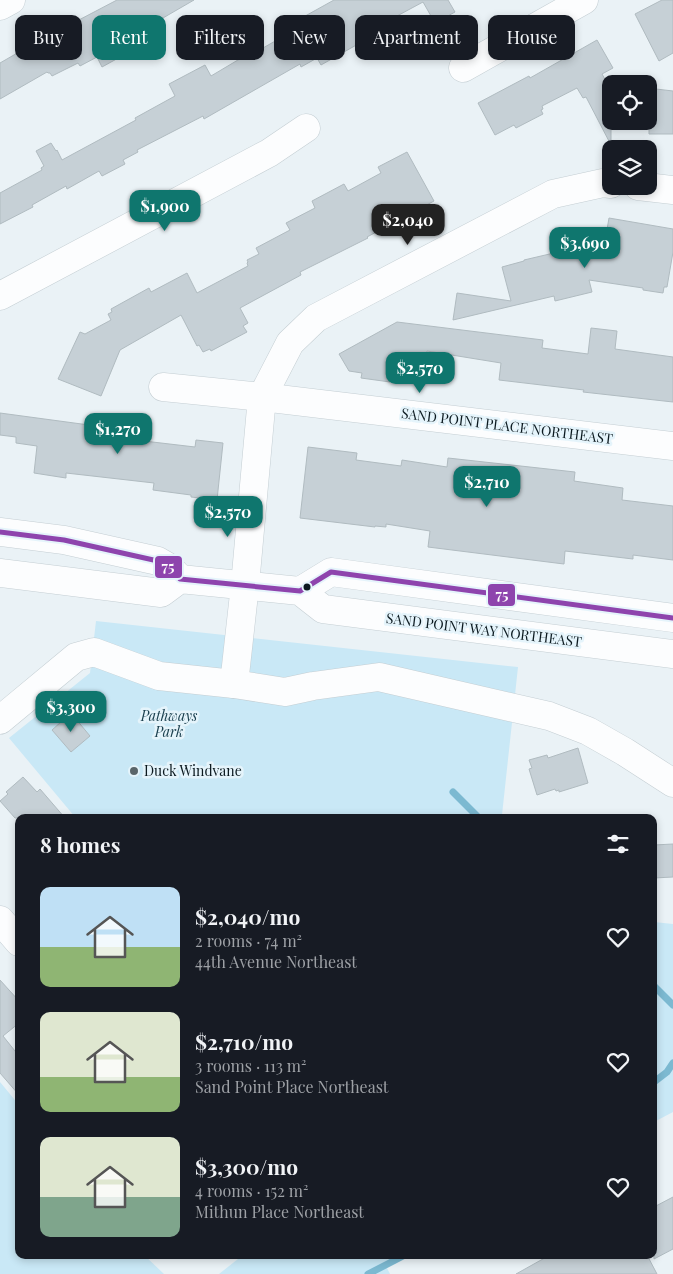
<!DOCTYPE html>
<meta charset="utf-8">
<style>
body{margin:0;font-family:"Playfair Display",serif;background:#20242c;color:#f1f3f6;height:100vh;display:flex;flex-direction:column;font-size:19px;white-space:nowrap}
*{box-sizing:border-box;margin:0}
p{font-size:16px;color:#9ea1a6}
.icon{flex:none;width:28px;height:28px;fill:none;stroke:currentColor;stroke-width:2;stroke-linecap:round;stroke-linejoin:round}
.map{position:relative;flex:1;overflow:hidden}
.drawer{position:absolute;left:15px;top:814px;width:642px;height:445px;display:flex;flex-direction:column;background:#171b24;border-radius:10px;box-shadow:0 2px 8px #0003}
.drawer>*{flex:none}
.guide{position:absolute;left:15px;top:15px;width:644px;height:45px;display:flex;gap:10px}
.buttons{position:absolute;left:602px;top:75px;display:grid;gap:10px}
.buttons a{display:grid;place-items:center;width:55px;height:55px;border-radius:10px;background:#171b24;box-shadow:0 2px 8px #0003;font-size:25px}
.price{position:absolute;translate:-50% -42px;padding:0 11px;border-radius:10px;background:#0f766e;color:#fff;font-size:16px;line-height:32px;filter:drop-shadow(0 1px 2px #0008)}
.price::after{content:'';position:absolute;left:50%;top:30px;width:15px;height:11px;margin-left:-8px;background:inherit;clip-path:polygon(0 0,100% 0,50% 100%)}
.price.active{background:#222;color:#fff}
ul{padding:0;list-style:none}
li{display:flex;align-items:center;gap:15px;height:125px;padding:0 25px}
li span{display:grid;place-items:center;flex:none;width:140px;height:100px;border-radius:10px;color:#555}
li>.icon{margin-inline-start:auto}
span .icon{width:60px;height:60px;fill:#fffc;stroke-width:1}
li b{font-size:21px}
h2{display:flex;justify-content:space-between;align-items:center;height:60px;padding:0 25px;font-size:21px}
.pill{padding:0 18px;border-radius:10px;background:#171b24;box-shadow:0 2px 8px #0003;font-size:18px;line-height:45px}
.pill.active{background:#0f766e;color:#fff}
.map>svg:first-child{display:block}
.green{fill:#c9e8f6}
.lines{fill:none;stroke-linecap:round;stroke-linejoin:round}
.stream{stroke:#7cb9d1;stroke-width:7}
.building{fill:#c6d0d6;stroke:#b0bbc0}
.minor-casing{stroke:#c4ced3;stroke-width:29}
.major-casing{stroke:#c4ced3;stroke-width:29}
.minor{stroke:#fcfdfe;stroke-width:28}
.major{stroke:#fcfdfe;stroke-width:28}
.bus-1-casing{stroke:#e5f4fb;stroke-width:9}
.bus-1{stroke:#8e44ad;stroke-width:5}
.bus-dot{fill:#0b191f;stroke:#e5f4fb;stroke-width:2}
.poi-dot{fill:#59656a;stroke:#e5f4fb;stroke-width:2}
.labels{text-anchor:middle;stroke-width:5;stroke-linejoin:round;paint-order:stroke}
.street-label{font-size:14px;fill:#0b191f;stroke:#e5f4fb}
.park-label{font-size:14px;font-style:italic;fill:#1c4150;stroke:#e5f4fb}
.poi-label{font-size:14px;fill:#0b191f;stroke:#e5f4fb;text-anchor:start}
.line-badge{stroke:#e5f4fb;stroke-width:2}
.badge-label{font-size:14px;text-anchor:middle;font-weight:bold;fill:#fff}
</style>
<div class="map">
<svg width="673" height="1274" viewBox="0 0 673 1274">
<rect width="100%" height="100%" fill="#eaf2f6"/>
<g class="green">
<polygon points="96,621 518,667 502,815 504,817 75,817 9,738 90,673"/>
<polygon points="654,922 673,924 673,1112 654,1122"/>
<polygon points="0,1082 19,1105 19,1255 144,1255 164,1274 0,1274"/>
<polygon points="243,1255 407,1255 386,1266 390,1274 219,1274"/>
</g>
<g class="lines">
<g class="stream">
<polyline points="453,792 479,818"/>
<polyline points="654,986 673,1005"/>
<polyline points="654,1082 667,1072 673,1063"/>
<polyline points="368,1274 405,1255"/>
</g>
</g>
<g class="building">
<polygon points="117,0 194,0 125,40 131,51 102,67 97,57 80,66 78,63 52,76 50,73 48,73 47,72 0,99 0,63 33,44"/>
<polygon points="334,0 448,0 455,12 435,23 423,2 371,30 374,35 321,65 317,58 301,67 300,64 204,119 203,116 137,150 138,152 123,160 125,164 102,176 99,171 67,189 66,186 32,205 33,207 0,224 0,193 42,170 41,168 44,166 36,151 51,143 56,151 57,150 62,160 73,154 136,120 135,118 175,96 169,84 205,65 211,76 248,54 249,56 284,36 280,30"/>
<polygon points="662,0 673,0 673,53 659,61 635,14"/>
<polygon points="597,40 613,68 602,74 611,90 611,145 586,97 583,98 577,88 542,106 543,109 541,110 543,114 516,128 514,125 495,135 478,103 529,76 530,78"/>
<polygon points="656,89 673,91 673,134 649,134 649,93"/>
<polygon points="407,152 434,201 367,237 368,238 300,272 301,275 240,308 248,323 243,326 247,332 211,351 210,349 203,352 199,345 197,346 181,315 120,350 101,396 58,379 80,332 85,334 111,320 108,314 112,312 111,309 149,288 151,292 187,273 197,293 248,266 247,263 248,262 247,260 259,254 256,248 290,230 286,223 315,208 312,201 344,184 348,191 381,173 378,167"/>
<polygon points="609,218 673,229 673,252 667,287 664,287 663,293 643,290 643,288 589,280 592,292 555,301 554,296 453,320 457,293 511,301 502,267 524,261 524,260 605,241"/>
<polygon points="397,322 543,340 542,348 588,354 591,328 617,331 615,349 673,357 673,402 583,392 584,390 499,380 501,363 427,351 424,373 392,369 390,382 361,378 362,373 349,371 339,354"/>
<polygon points="0,413 89,425 88,426 145,433 144,441 195,447 196,440 223,443 217,500 191,497 191,495 153,490 154,483 66,473 66,478 34,473 37,446 16,443 16,437 0,435"/>
<polygon points="308,447 357,453 356,460 401,466 402,460 447,467 448,458 575,472 574,481 623,488 622,500 673,506 673,560 633,555 633,559 565,551 564,564 428,547 430,531 386,524 386,527 375,526 375,527 300,518"/>
<polygon points="71,713 90,736 71,752 52,730"/>
<polygon points="578,748 588,783 559,792 559,790 556,791 555,789 537,795 529,769 532,768 529,760 547,755 548,758"/>
<polygon points="23,777 37,792 40,789 65,818 15,818 0,801 8,794 6,792"/>
<polygon points="673,844 673,877 654,878 654,845"/>
<polygon points="0,980 19,1001 19,1023 3,1036 19,1056 19,1095 0,1073"/>
<polygon points="673,1197 673,1249 654,1259 654,1207"/>
<polygon points="550,1255 647,1255 657,1274 516,1274"/>
</g>
<g class="lines">
<g class="minor-casing">
<g id="minor">
<polyline points="0,6 11,0"/>
<polyline points="463,68 584,0"/>
<polyline points="638,186 673,190"/>
<polyline points="0,296 269,153 306,128"/>
<polyline points="163,387 262,397 673,446"/>
<polyline points="234,684 245,585 262,397 290,343 316,318 553,194 603,183 611,184"/>
<polyline points="0,720 76,657 94,652 159,676 234,684 285,692 313,686 379,677 549,716 588,731 625,752 673,783"/>
<polyline points="0,920 19,942"/>
</g>
</g>
<g class="major-casing">
<g id="major">
<polyline points="0,532 64,540 158,561 170,568 180,579"/>
<polyline points="0,573 161,593 180,579 300,591 323,609 673,654"/>
<polyline points="300,591 331,572 673,618"/>
</g>
</g>
<use href="#minor" class="minor"/>
<use href="#major" class="major"/>
<g class="bus-1-casing">
<polyline id="bus-1" points="0,532 64,540 158,561 170,568 180,579 300,591 331,572 673,618"/>
</g>
<use href="#bus-1" class="bus-1"/>
</g>
<circle class="bus-dot" cx="307" cy="587" r="4.5"/>
<circle class="poi-dot" cx="134" cy="771" r="5"/>
<g class="labels">
<g class="street-label">
<text transform="translate(507 426) rotate(7)" y="5">SAND POINT PLACE NORTHEAST</text>
<text transform="translate(484 630) rotate(7)" y="5">SAND POINT WAY NORTHEAST</text>
</g>
<g class="park-label">
<text x="169" y="721">Pathways<tspan x="169" dy="16">Park</tspan></text>
</g>
<g class="poi-label">
<text x="144" y="776">Duck Windvane</text>
</g>
</g>
<g class="line-badge">
<rect x="154" y="555" width="29" height="24" rx="5" fill="#8e44ad"/>
<rect x="487" y="583" width="29" height="24" rx="5" fill="#8e44ad"/>
</g>
<g class="badge-label">
<text x="168" y="572">75</text>
<text x="502" y="600">75</text>
</g>
</svg>
<div class="buttons">
<a><svg class="icon" aria-label="locate" viewBox="0 0 24 24"><circle cx="12" cy="12" r="6"/><path d="M12 2v4M12 18v4M2 12h4M18 12h4"/></svg></a>
<a><svg class="icon" aria-label="layers" viewBox="0 0 24 24"><path d="M12 4l9 5-9 5-9-5zM3 14l9 5 9-5"/></svg></a>
</div>
<b class="price" style="left:165px;top:232px">$1,900</b>
<b class="price active" style="left:408px;top:246px">$2,040</b>
<b class="price" style="left:585px;top:269px">$3,690</b>
<b class="price" style="left:420px;top:394px">$2,570</b>
<b class="price" style="left:118px;top:455px">$1,270</b>
<b class="price" style="left:487px;top:508px">$2,710</b>
<b class="price" style="left:228px;top:538px">$2,570</b>
<b class="price" style="left:71px;top:733px">$3,300</b>
<div class="guide">
<a class="pill">Buy</a>
<a class="pill active">Rent</a>
<a class="pill">Filters</a>
<a class="pill">New</a>
<a class="pill">Apartment</a>
<a class="pill">House</a>
</div>
<section class="drawer">
<h2>8 homes<svg class="icon" aria-label="filters" viewBox="0 0 24 24"><path d="M4 7h16M4 17h16"/><circle cx="9" cy="7" r="2"/><circle cx="15" cy="17" r="2"/></svg></h2>
<ul>
<li><span style="background:linear-gradient(#bfe0f5 60%,#8fb573 0)"><svg class="icon" aria-label="home" viewBox="0 0 24 24"><path d="M3 11l9-7 9 7M6 9v11h12V9"/></svg></span><div><b>$2,040/mo</b><p>2 rooms · 74 m²</p><p>44th Avenue Northeast</p></div><svg class="icon" aria-label="heart" viewBox="0 0 24 24"><path d="M12 20l-8-8c-3-5 5-10 8-4 3-6 11-1 8 4z"/></svg></li>
<li><span style="background:linear-gradient(#dfe7d0 65%,#8fb573 0)"><svg class="icon" aria-label="home" viewBox="0 0 24 24"><path d="M3 11l9-7 9 7M6 9v11h12V9"/></svg></span><div><b>$2,710/mo</b><p>3 rooms · 113 m²</p><p>Sand Point Place Northeast</p></div><svg class="icon" aria-label="heart" viewBox="0 0 24 24"><path d="M12 20l-8-8c-3-5 5-10 8-4 3-6 11-1 8 4z"/></svg></li>
<li><span style="background:linear-gradient(#dfe7d0 60%,#7fa58c 0)"><svg class="icon" aria-label="home" viewBox="0 0 24 24"><path d="M3 11l9-7 9 7M6 9v11h12V9"/></svg></span><div><b>$3,300/mo</b><p>4 rooms · 152 m²</p><p>Mithun Place Northeast</p></div><svg class="icon" aria-label="heart" viewBox="0 0 24 24"><path d="M12 20l-8-8c-3-5 5-10 8-4 3-6 11-1 8 4z"/></svg></li>
</ul>
</section>
</div>
